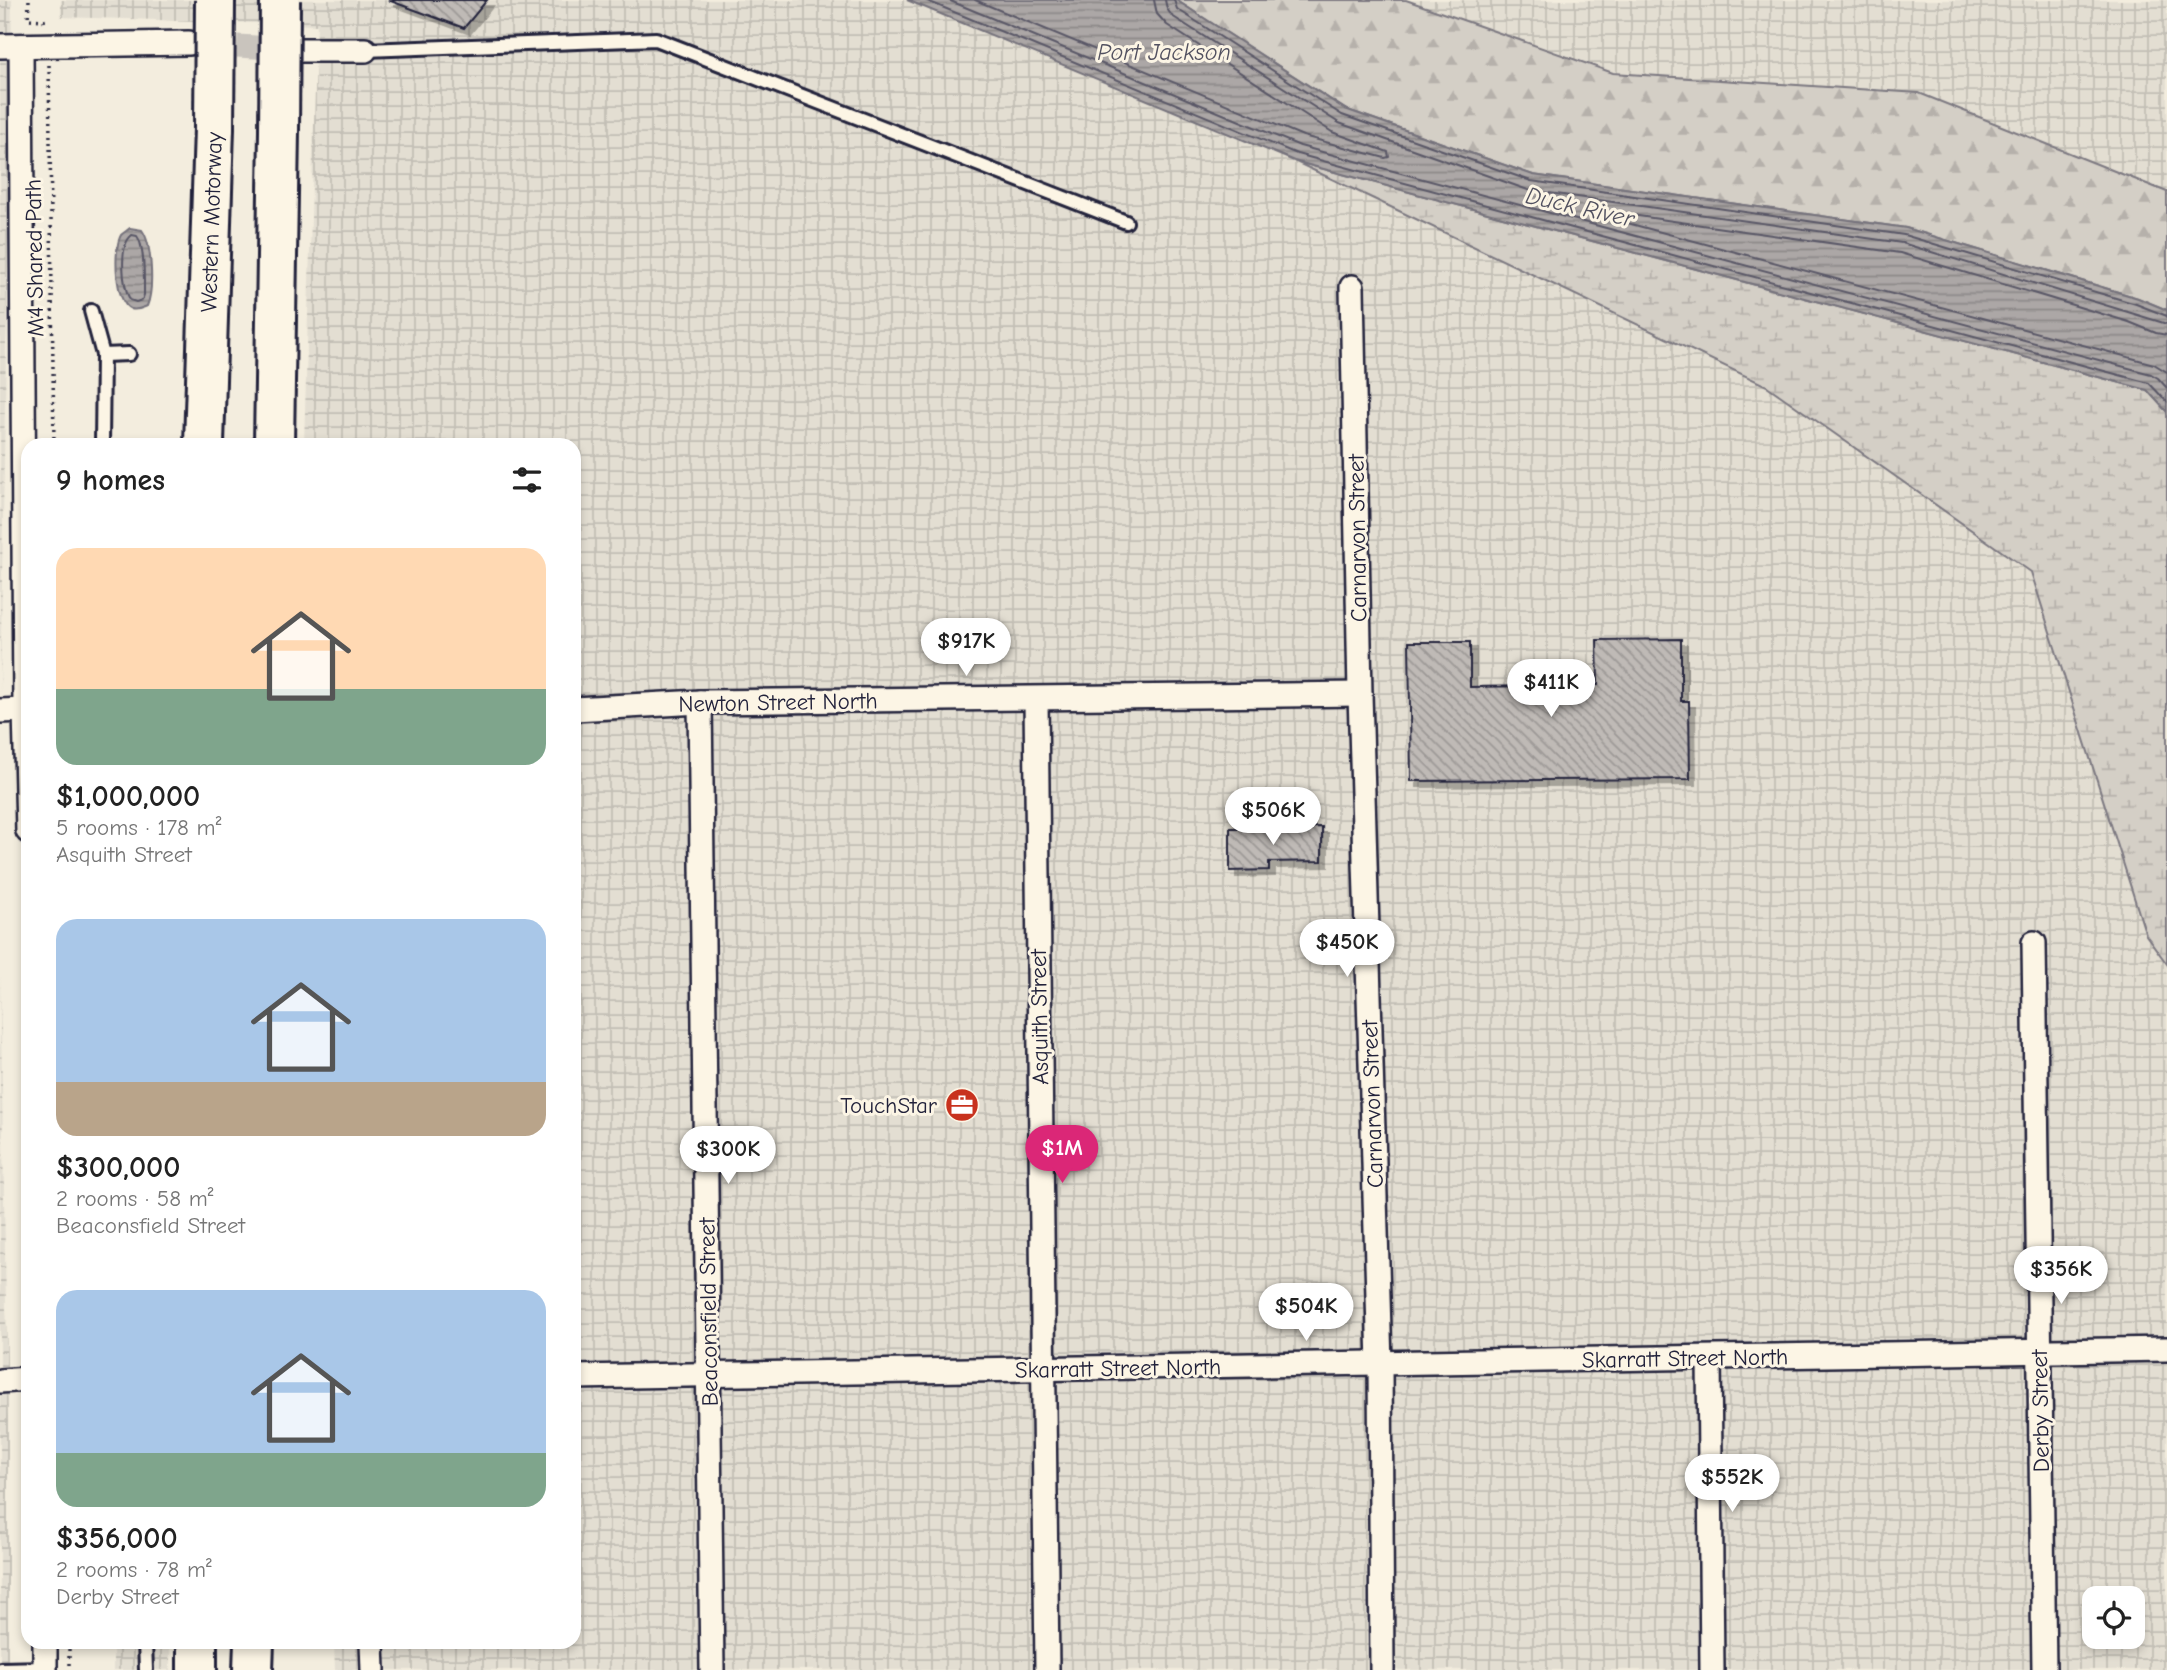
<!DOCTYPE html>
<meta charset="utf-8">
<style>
body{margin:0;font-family:"Comic Neue",sans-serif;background:#f2f2f2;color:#222;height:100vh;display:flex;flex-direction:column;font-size:26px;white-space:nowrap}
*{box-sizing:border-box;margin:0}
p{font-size:23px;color:#767676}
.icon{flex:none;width:38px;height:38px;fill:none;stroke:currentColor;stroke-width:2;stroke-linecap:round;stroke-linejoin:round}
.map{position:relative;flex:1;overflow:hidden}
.sheet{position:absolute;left:21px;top:438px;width:560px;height:1211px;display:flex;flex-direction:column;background:#fff;border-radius:21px;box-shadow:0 4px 10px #0003}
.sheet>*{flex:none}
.tools{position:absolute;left:2082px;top:1586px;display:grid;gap:14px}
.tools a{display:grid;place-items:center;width:63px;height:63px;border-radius:14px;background:#fff;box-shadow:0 4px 10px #0003;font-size:35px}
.price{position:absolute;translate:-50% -60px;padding:0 16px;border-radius:24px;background:#fff;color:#222;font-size:23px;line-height:46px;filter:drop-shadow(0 2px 4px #0008)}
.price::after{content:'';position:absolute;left:50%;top:42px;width:21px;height:16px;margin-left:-10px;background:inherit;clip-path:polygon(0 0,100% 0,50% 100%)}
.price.selected{background:#db2777;color:#fff}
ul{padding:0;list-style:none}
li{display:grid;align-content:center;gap:14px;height:371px;padding:0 35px}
li span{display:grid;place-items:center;height:217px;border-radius:21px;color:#555}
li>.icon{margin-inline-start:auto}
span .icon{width:126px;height:126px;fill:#fffc;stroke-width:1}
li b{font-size:30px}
h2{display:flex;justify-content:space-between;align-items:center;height:84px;padding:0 35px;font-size:30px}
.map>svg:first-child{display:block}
.industrial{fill:url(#industrial-grid);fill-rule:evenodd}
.forest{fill:url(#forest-firs);stroke:#7b7880;stroke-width:2}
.wetland{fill:url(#wetland-marsh);stroke:#7b7880;stroke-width:2}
.water{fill:url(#water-rules);stroke:#75727b;stroke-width:2}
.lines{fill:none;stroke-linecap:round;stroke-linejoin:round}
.shore{stroke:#595766;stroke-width:2}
.building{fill:url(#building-back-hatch);stroke:#22223b;stroke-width:2;filter:url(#shadow)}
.street-tunnel{stroke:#c9c4bd;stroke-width:23;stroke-dasharray:23 11;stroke-linecap:butt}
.lane-casing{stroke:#22223b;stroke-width:18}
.street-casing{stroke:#22223b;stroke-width:28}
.highway-casing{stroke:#22223b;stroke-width:44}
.path{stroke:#22223b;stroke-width:3.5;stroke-dasharray:2 5;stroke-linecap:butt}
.lane{stroke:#fcf5e5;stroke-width:12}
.street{stroke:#fcf5e5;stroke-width:23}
.highway{stroke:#fcf5e5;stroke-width:38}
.highway-bridge-casing{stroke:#22223b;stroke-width:44;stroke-linecap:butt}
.highway-bridge{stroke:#fcf5e5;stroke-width:38}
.labels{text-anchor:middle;stroke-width:6;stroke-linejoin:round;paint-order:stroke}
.street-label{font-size:23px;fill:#22223b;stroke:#fcf5e5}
.poi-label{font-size:23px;fill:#22223b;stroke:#fcf5e5;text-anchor:end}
.water-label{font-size:24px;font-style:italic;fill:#525160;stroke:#fcf5e5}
</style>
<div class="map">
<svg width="2167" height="1670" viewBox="0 0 2167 1670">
<defs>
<pattern id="industrial-grid" width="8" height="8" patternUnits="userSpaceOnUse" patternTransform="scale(1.75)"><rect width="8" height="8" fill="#e3ded2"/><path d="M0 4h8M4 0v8" fill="none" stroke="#c2beb5"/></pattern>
<pattern id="forest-firs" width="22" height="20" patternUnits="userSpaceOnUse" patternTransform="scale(1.75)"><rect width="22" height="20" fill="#d4cfc6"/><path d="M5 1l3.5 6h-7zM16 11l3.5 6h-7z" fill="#b6b1ab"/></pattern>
<pattern id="wetland-marsh" width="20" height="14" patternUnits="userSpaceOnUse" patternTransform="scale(1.75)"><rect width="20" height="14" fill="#d4cfc6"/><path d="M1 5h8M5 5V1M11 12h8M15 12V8" fill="none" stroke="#b6b1ab"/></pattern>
<pattern id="water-rules" width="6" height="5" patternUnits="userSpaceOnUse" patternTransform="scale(1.75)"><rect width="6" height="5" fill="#aca7a6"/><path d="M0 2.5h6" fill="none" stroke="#8c8888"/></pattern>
<pattern id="building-back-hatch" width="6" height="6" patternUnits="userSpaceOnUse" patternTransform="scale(1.75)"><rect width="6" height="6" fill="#bfbab6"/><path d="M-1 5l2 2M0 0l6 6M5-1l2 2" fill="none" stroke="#9b9795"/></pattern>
<filter id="shadow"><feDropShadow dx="6" dy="6" stdDeviation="0" flood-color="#0004"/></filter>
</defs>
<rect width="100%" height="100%" fill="#f3edde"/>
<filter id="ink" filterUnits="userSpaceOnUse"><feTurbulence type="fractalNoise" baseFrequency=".0143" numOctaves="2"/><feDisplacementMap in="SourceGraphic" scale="14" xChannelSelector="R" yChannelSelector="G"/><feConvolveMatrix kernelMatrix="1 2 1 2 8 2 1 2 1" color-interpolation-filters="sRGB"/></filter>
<g filter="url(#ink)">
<g class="industrial">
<polygon points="0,0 12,0 0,693"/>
<path d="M61 0H907L1294 161 1767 386 2031 572 2146 935 2167 964V1670H335L334 1642H574V444H304L317 25 61 17ZM2095 1598H2133V1636H2095Z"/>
<polygon points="1406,0 2167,0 2167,192 1919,93 1613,73"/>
<polygon points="0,976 8,1418 8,1670 0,1670"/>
<rect x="113" y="1642" width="57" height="28"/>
</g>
<polygon class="forest" points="1176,0 1406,0 1613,73 1919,93 2167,192 2167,310 2138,298 1906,228 1533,175 1345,109"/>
<polygon class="wetland" points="1294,161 2147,390 2167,412 2167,964 2146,935 2031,572 1767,386"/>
<g class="water">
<polygon points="907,0 1176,0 1345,109 1533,175 1906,228 2138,298 2167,310 2167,412 2147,390 1294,161"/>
<path d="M130 228 142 230C152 243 154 290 147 306 142 308 137 311 131 309 115 304 113 248 121 235 123 233 128 230 130 228Z"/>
</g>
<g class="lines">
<g class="shore">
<polyline points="925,0 1297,154 2149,383 2167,402"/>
<polyline points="948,0 1300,146 2151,374 2158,378 2167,388"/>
<polyline points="975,0 1303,136 1385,158 1389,157 1388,152 1332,132 1167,25 1157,14 1154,0"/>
<polyline points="1165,0 1167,9 1172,16 1339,123 1528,190 1902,243 2167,324"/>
<polyline points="1174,0 1177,9 1342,115 1531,181 1904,235 2136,304 2167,316"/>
<path d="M132 235 137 236C145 246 144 280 144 295L142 300 136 302 130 300C123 286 118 246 132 235Z"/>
<polyline points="2167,335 2156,333 2129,322 1900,253 1617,213 1614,216 1616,220 2154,364 2167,372"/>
</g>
</g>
<g class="building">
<polygon points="388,0 487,0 464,28"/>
<polygon points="1681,639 1681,701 1689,701 1690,779 1411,781 1409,642 1470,642 1470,687 1598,685 1597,640"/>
<polygon points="1322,827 1322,861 1269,862 1269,870 1230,871 1230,828"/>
</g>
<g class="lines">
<polyline class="street-tunnel" points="203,44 291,49"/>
<g class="lane-casing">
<g id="lane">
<polyline points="365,50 656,39 1126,222"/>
<polyline points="91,311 103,355 102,444"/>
<polyline points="103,355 129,354"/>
<polyline points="145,1642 146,1670"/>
<polyline points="0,1669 45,1668"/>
</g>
</g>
<g class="street-casing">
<g id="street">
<polyline points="0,46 189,43"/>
<polyline points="21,46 25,710 28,831"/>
<polyline points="301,50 365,50"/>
<polyline points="1352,287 1360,694 1380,1364 1382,1670"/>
<polyline points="1036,700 1047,1670"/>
<polyline points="700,702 712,1670"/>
<polyline points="574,709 700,702 1360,694"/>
<polyline points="0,711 25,710"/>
<polyline points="2034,943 2044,1670"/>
<polyline points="1709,1358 1712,1670"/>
<polyline points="574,1377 2167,1349"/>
<polyline points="0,1381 28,1379"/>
<polyline points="45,1642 45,1670"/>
<polyline points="372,1642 373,1670"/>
</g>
</g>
<g class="highway-casing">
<g id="highway">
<path id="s1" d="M204 444 214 128"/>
<polyline points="274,444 279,131"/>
<polyline points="197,1642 197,1670"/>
<polyline points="253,1670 254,1642"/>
</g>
</g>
<g class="path">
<polyline points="29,0 28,19 44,20 45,26"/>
<polyline points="49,65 54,444"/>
<polyline points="69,1642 69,1670"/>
</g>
<use href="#lane" class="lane"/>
<use href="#street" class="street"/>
<use href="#highway" class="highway"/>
<g class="highway-bridge-casing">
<g id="highway-bridge">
<polyline points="214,128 215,0"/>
<polyline points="279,131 280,0"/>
</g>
</g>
<use href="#highway-bridge" class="highway-bridge"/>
</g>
</g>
<defs>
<g id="office-disc" transform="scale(1.75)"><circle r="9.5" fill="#c8321e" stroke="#fcf5e5"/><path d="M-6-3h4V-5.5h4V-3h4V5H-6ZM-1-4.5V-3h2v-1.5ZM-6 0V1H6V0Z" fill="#fff"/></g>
</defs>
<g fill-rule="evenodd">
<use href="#office-disc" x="962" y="1105"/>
</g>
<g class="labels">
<g class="street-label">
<text dy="8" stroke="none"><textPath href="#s1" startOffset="222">Western Motorway</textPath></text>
<text transform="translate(34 258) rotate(-91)" y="8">M4 Shared Path</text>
<text transform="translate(1357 538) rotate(-91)" y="8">Carnarvon Street</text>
<text transform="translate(778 702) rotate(-1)" y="8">Newton Street North</text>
<text transform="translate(1039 1017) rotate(-91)" y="8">Asquith Street</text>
<text transform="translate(1372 1104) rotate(-92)" y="8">Carnarvon Street</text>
<text transform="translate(708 1312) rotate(-91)" y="8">Beaconsfield Street</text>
<text transform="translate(1685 1358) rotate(-1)" y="8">Skarratt Street North</text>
<text transform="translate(1118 1368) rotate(-1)" y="8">Skarratt Street North</text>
<text transform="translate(2040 1411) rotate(-91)" y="8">Derby Street</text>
</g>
<g class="poi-label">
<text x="937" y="1113">TouchStar</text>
</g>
<g class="water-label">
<text x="1164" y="60">Port Jackson</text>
<text transform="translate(1580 207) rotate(13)" y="8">Duck River</text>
</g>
</g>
</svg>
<div class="tools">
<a><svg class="icon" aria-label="locate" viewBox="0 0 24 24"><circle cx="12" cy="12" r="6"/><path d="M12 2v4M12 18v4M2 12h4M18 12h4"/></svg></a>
</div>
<b class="price" style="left:966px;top:678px">$917K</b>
<b class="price" style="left:1551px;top:719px">$411K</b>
<b class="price" style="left:1273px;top:847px">$506K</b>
<b class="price" style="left:1347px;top:979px">$450K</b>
<b class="price selected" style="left:1062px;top:1185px">$1M</b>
<b class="price" style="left:728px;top:1186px">$300K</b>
<b class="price" style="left:2061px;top:1306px">$356K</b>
<b class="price" style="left:1306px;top:1343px">$504K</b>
<b class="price" style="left:1732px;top:1514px">$552K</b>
<section class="sheet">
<h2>9 homes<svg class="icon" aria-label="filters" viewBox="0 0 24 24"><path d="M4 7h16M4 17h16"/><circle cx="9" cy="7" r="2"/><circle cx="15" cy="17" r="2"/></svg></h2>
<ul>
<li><span style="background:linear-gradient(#ffd9b3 65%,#7fa58c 0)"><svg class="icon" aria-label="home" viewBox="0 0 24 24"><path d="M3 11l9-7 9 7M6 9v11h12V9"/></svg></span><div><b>$1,000,000</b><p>5 rooms · 178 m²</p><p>Asquith Street</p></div></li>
<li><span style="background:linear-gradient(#a9c7e8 75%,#b9a48a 0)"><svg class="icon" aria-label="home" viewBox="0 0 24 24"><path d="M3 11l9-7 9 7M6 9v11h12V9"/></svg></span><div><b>$300,000</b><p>2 rooms · 58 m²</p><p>Beaconsfield Street</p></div></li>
<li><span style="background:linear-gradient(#a9c7e8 75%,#7fa58c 0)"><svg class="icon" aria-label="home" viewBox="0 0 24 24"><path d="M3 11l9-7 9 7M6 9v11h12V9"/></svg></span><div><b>$356,000</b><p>2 rooms · 78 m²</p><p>Derby Street</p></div></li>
</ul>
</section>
</div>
